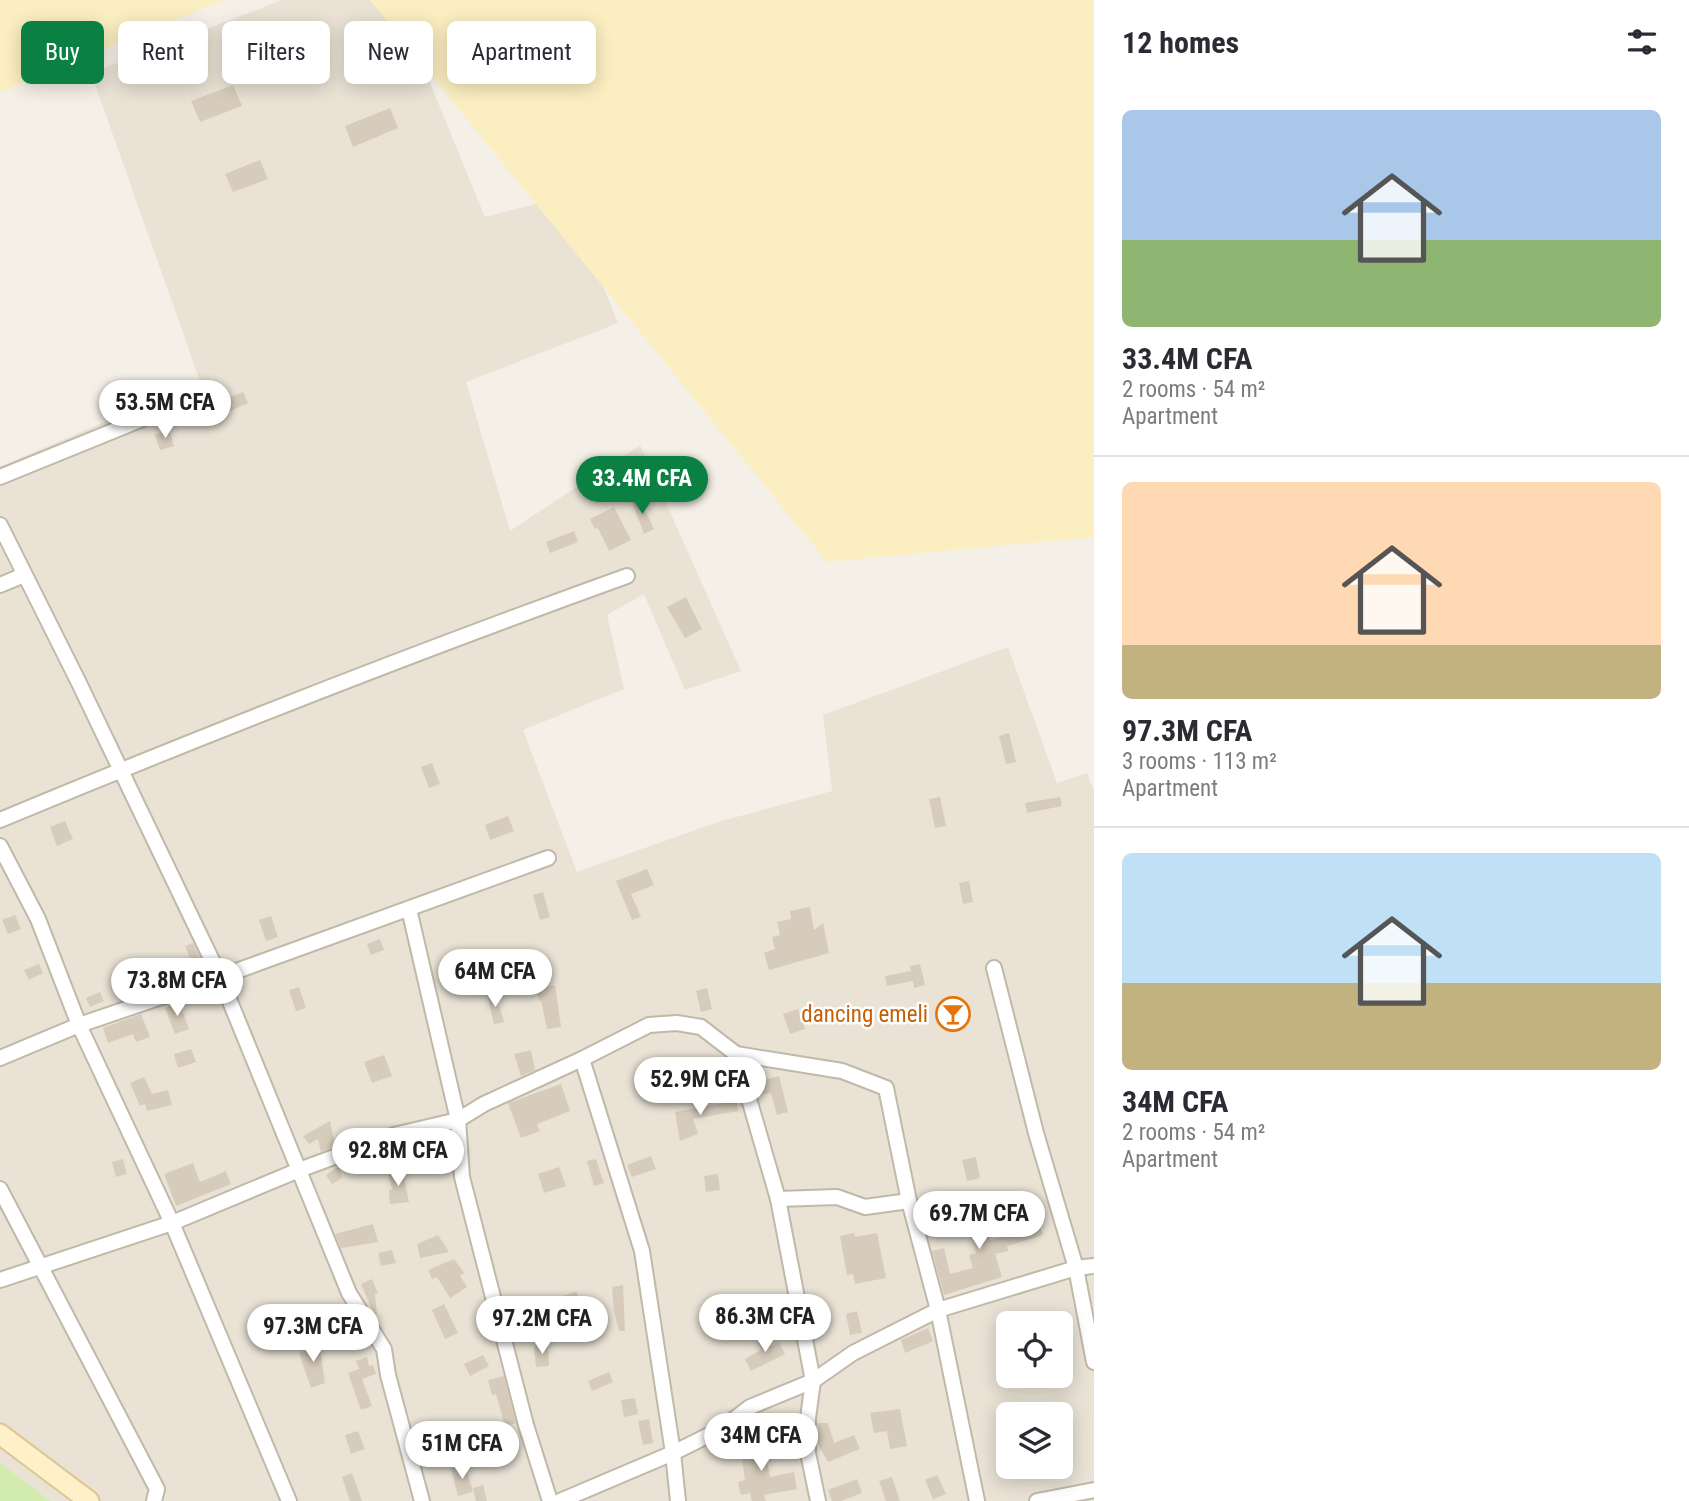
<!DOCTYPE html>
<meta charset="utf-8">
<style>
body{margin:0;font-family:"Roboto Condensed",sans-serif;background:#f2f2f3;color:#2b2b33;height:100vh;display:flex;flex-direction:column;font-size:26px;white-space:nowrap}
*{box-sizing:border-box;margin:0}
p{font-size:23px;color:#7c7c81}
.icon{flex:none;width:38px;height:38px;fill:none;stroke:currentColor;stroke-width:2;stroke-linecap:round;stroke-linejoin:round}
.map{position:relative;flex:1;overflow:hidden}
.sheet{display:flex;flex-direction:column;background:#fff;width:595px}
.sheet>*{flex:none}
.top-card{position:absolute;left:21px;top:21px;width:665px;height:63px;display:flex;gap:14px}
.controls{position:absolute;left:996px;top:1311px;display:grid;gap:14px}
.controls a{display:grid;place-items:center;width:77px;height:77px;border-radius:10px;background:#fff;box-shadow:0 4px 18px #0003;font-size:35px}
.price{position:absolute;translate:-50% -60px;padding:0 16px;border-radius:24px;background:#fff;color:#222;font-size:23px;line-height:46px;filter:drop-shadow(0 2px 4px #0008)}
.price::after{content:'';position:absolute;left:50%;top:42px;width:21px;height:16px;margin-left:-10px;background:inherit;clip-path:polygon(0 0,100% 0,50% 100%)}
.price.selected{background:#0b8043;color:#fff}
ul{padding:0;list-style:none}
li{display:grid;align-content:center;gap:14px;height:371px;padding:0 28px}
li+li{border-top:2px solid #e1e1e2}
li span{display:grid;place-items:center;height:217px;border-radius:10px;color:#555}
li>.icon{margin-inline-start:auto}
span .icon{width:126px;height:126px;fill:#fffc;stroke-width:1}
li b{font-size:30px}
h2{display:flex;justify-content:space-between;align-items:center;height:84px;padding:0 28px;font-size:30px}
.pill{padding:0 24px;border-radius:10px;background:#fff;box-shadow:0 4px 18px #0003;font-size:24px;line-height:63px}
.pill.selected{background:#0b8043;color:#fff}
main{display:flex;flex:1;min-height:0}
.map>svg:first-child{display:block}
.residential{fill:#e9e2d5;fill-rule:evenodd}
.green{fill:#d1ecad}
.sand{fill:#fbeec1}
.building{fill:#d7ccbc}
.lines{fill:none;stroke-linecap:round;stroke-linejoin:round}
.street-casing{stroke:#c1b8a9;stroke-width:18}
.secondary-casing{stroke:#dbc796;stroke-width:23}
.street{stroke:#fff;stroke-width:14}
.secondary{stroke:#fff0c7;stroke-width:19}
.labels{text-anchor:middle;stroke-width:5;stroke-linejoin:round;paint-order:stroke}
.food-label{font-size:23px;fill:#c56008;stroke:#fff;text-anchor:end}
</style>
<main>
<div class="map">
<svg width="1094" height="1501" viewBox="0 0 1094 1501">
<rect width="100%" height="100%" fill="#f5f0e7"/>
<path class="residential" d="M282 0H396L485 217 567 196 618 323 466 382 510 531 640 445 741 671 685 690 644 594 607 615 624 689 523 730 577 872 718 822 832 791 823 715 1008 647 1057 783 1087 773 1094 791V1501H0V464L1 466 200 381 91 73ZM1008 1323H1060V1376H1008ZM1008 1414H1060V1466H1008Z"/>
<polygon class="green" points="0,1463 50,1501 0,1501"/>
<g class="sand">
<polygon points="0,0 224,0 0,92"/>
<polygon points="370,0 1094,0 1094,537 827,562"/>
</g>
<g class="building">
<polygon points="233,85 242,106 200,122 191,101"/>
<polygon points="390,108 398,128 353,147 345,126"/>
<polygon points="260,160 268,179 233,192 225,174"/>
<polygon points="243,392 248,403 219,416 214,404"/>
<polygon points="169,430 174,446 160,450 155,435"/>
<polygon points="638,496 654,529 644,534 631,499"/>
<polygon points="614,507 631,540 609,551 598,528 595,529 590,519"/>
<polygon points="574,531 578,542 550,553 546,542"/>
<polygon points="686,597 702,629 685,638 667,607"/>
<polygon points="1009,733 1016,762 1006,764 999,736"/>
<polygon points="432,763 440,784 429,788 421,767"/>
<polygon points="940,797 946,826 935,828 929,799"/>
<polygon points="1060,797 1062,806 1027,813 1025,803"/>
<polygon points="508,816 514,831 490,840 485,825"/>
<polygon points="65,821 73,839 57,846 50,827"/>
<polygon points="647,869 654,885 631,894 641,917 632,920 616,881"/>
<polygon points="969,881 973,902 963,904 959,883"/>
<polygon points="543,892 550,917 540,920 533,895"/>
<polygon points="810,907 814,930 823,923 829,953 769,970 764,953 775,949 772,937 780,935 777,922 791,919 790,911"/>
<polygon points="15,915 21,929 8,934 2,920"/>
<polygon points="271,916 278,937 266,941 259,920"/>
<polygon points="380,939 384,950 371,955 367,944"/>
<polygon points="193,943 201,960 192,963 185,946"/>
<polygon points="39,964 43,973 29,980 24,970"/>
<polygon points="920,964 925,985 914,988 913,981 887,986 885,976 911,971 910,966"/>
<polygon points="555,985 561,1027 547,1029 541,1000 539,1001 536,989"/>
<polygon points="299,987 306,1008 296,1011 289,990"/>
<polygon points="707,988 712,1009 701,1012 696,991"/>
<polygon points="100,992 104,1001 90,1007 86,998"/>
<polygon points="495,992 504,1022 494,1024 487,994"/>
<polygon points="179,1003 189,1029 175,1034 165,1008"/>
<polygon points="798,1009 805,1029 790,1034 783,1014"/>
<polygon points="141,1014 150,1037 136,1042 133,1034 108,1043 103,1028"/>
<polygon points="191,1049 196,1062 178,1068 174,1054"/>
<polygon points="531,1050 535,1070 521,1076 514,1054"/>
<polygon points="384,1055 392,1076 372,1083 364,1062"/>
<polygon points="779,1076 788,1112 777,1115 771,1093 761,1095 757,1082"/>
<polygon points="144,1077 152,1094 168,1090 172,1105 147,1111 145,1104 140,1106 130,1083"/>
<polygon points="561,1084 570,1111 537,1124 540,1131 521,1138 508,1103"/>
<polygon points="736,1101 738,1111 693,1119 698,1134 680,1141 675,1112"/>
<polygon points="330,1121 335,1146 321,1152 318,1139 309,1144 303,1136"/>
<polygon points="651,1156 656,1169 632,1177 627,1165"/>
<polygon points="976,1157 980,1178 967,1181 962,1160"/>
<polygon points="123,1159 127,1174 116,1177 112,1162"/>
<polygon points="596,1159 604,1183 594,1186 587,1161"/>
<polygon points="193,1163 200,1182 226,1171 231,1184 176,1206 164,1174"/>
<polygon points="339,1166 342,1178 332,1184 326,1175"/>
<polygon points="559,1167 566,1186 544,1193 538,1174"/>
<polygon points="402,1169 409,1202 390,1204 389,1190 392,1190 388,1171"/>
<polygon points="718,1174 720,1190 706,1192 704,1176"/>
<polygon points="980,1201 990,1240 1017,1234 1016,1230 1039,1223 1043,1235 1007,1246 1008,1251 995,1254 1002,1277 944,1295 932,1251 944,1248 950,1274 973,1268 969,1255 976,1253 967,1219 956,1222 953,1207"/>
<polygon points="373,1224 378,1242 341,1248 335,1234"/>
<polygon points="854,1233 855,1237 877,1233 886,1278 855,1284 853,1274 847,1275 840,1236"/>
<polygon points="438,1235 449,1252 420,1258 417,1244"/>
<polygon points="392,1250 396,1263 381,1266 378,1253"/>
<polygon points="454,1259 464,1273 460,1276 467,1287 450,1298 437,1277 432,1279 428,1270"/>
<polygon points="372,1279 378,1293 375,1294 377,1315 375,1316 361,1284"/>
<polygon points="623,1285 625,1331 619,1331 614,1311 612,1287"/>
<polygon points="577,1291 579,1307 553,1312 549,1301"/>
<polygon points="444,1304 458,1333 445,1339 432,1310"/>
<polygon points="750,1311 755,1322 732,1333 726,1322"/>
<polygon points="857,1311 862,1333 850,1335 846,1314"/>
<polygon points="928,1328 933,1341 905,1353 901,1340"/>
<polygon points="766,1336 771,1346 779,1342 785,1354 751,1371 745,1359 761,1350 757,1340"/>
<polygon points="315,1340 320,1348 325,1383 311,1388 299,1353 307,1350 304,1347"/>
<polygon points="548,1345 549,1366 536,1367 534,1346"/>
<polygon points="483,1355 489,1366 470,1376 464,1364"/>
<polygon points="367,1357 369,1366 373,1365 376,1374 362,1379 372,1406 361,1410 348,1373 359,1369 356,1361"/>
<polygon points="609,1372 613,1382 592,1391 588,1381"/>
<polygon points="504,1376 516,1423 505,1426 496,1394 492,1395 488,1380"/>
<polygon points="635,1398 638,1414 624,1417 621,1400"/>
<polygon points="900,1409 907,1446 890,1449 887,1431 874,1433 870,1413"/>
<polygon points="763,1412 768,1422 745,1432 742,1425"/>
<polygon points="649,1419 653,1443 643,1445 638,1421"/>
<polygon points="818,1423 828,1423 834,1443 854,1435 860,1449 828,1462 818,1444"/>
<polygon points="358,1431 365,1449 351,1454 345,1435"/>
<polygon points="753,1433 757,1450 765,1449 770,1477 794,1472 797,1489 764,1495 766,1501 752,1501 750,1493 741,1495 738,1482 745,1480 739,1436"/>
<polygon points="465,1465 473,1492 458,1496 451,1469"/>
<polygon points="352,1473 362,1501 350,1501 342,1477"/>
<polygon points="937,1475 946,1494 933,1499 925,1480"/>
<polygon points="892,1477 900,1501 886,1501 879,1481"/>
<polygon points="857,1479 862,1493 841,1501 832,1501 828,1490"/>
<polygon points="483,1485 487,1501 476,1501 473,1488"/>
</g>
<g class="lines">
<g class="street-casing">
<g id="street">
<polyline points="0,477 204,394"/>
<polyline points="0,525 79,683 220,977 349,1293 384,1349 388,1375 422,1501"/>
<polyline points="0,585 24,575"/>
<path d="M0 820C207 734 416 652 627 576"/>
<polyline points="0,846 38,919 79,1025 172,1223 289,1501"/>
<polyline points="409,909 458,1120 462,1177 526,1425 550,1501"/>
<polyline points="994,968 1036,1133 1076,1268 1094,1362"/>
<polyline points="736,1054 778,1199 813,1381 808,1418 808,1453 818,1501"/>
<polyline points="0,1058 79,1025 220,977 548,858"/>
<polyline points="582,1059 642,1251 673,1453 678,1501"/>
<polyline points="0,1189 157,1489 154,1501"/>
<polyline points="778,1199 837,1197 865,1207 909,1201"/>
<polyline points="0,1280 172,1223 299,1170 394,1135 458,1120 484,1104 582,1059 649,1025 677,1023 701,1027 736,1054 842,1071 886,1088 909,1201 938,1310 977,1501"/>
<polyline points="560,1501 673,1453 721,1429 750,1407 813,1381 853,1353 938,1310 1076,1268 1094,1266"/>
<polyline points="1037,1501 1094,1490"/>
</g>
</g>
<g class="secondary-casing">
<polyline id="secondary" points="0,1434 89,1501"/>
</g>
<use href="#street" class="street"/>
<use href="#secondary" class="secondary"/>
</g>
<defs>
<g id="bar-ring" transform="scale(1.75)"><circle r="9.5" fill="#fff" stroke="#e8710a" stroke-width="1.5"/><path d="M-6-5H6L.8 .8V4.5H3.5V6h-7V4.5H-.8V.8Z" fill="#e8710a"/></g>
</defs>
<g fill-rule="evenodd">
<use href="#bar-ring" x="953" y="1014"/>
</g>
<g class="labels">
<g class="food-label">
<text x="928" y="1022">dancing emeli</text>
</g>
</g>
</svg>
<div class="controls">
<a><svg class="icon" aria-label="locate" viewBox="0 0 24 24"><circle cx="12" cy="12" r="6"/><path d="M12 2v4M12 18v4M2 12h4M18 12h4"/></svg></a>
<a><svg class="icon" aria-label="layers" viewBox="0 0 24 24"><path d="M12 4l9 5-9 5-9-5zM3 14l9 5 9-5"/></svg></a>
</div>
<b class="price" style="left:165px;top:440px">53.5M CFA</b>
<b class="price selected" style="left:642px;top:516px">33.4M CFA</b>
<b class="price" style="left:495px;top:1009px">64M CFA</b>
<b class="price" style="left:177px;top:1018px">73.8M CFA</b>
<b class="price" style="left:700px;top:1117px">52.9M CFA</b>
<b class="price" style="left:398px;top:1188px">92.8M CFA</b>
<b class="price" style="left:979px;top:1251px">69.7M CFA</b>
<b class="price" style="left:765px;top:1354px">86.3M CFA</b>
<b class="price" style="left:542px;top:1356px">97.2M CFA</b>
<b class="price" style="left:313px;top:1364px">97.3M CFA</b>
<b class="price" style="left:761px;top:1473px">34M CFA</b>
<b class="price" style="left:462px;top:1481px">51M CFA</b>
<div class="top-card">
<a class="pill selected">Buy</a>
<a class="pill">Rent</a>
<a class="pill">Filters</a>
<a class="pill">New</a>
<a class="pill">Apartment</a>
</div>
</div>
<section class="sheet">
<h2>12 homes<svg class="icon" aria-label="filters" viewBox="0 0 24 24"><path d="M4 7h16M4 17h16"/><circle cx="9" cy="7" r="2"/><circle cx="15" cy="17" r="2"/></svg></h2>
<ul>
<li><span style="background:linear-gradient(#a9c7e8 60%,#8fb573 0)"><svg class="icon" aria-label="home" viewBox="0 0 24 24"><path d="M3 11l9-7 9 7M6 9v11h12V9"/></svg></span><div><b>33.4M CFA</b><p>2 rooms · 54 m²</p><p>Apartment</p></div></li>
<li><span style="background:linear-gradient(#ffd9b3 75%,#c2b280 0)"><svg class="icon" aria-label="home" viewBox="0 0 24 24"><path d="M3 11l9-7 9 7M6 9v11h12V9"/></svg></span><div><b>97.3M CFA</b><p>3 rooms · 113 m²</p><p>Apartment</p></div></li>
<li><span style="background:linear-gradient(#bfe0f5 60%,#c2b280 0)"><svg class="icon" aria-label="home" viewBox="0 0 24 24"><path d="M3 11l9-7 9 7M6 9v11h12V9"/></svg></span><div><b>34M CFA</b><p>2 rooms · 54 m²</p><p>Apartment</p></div></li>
</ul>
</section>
</main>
